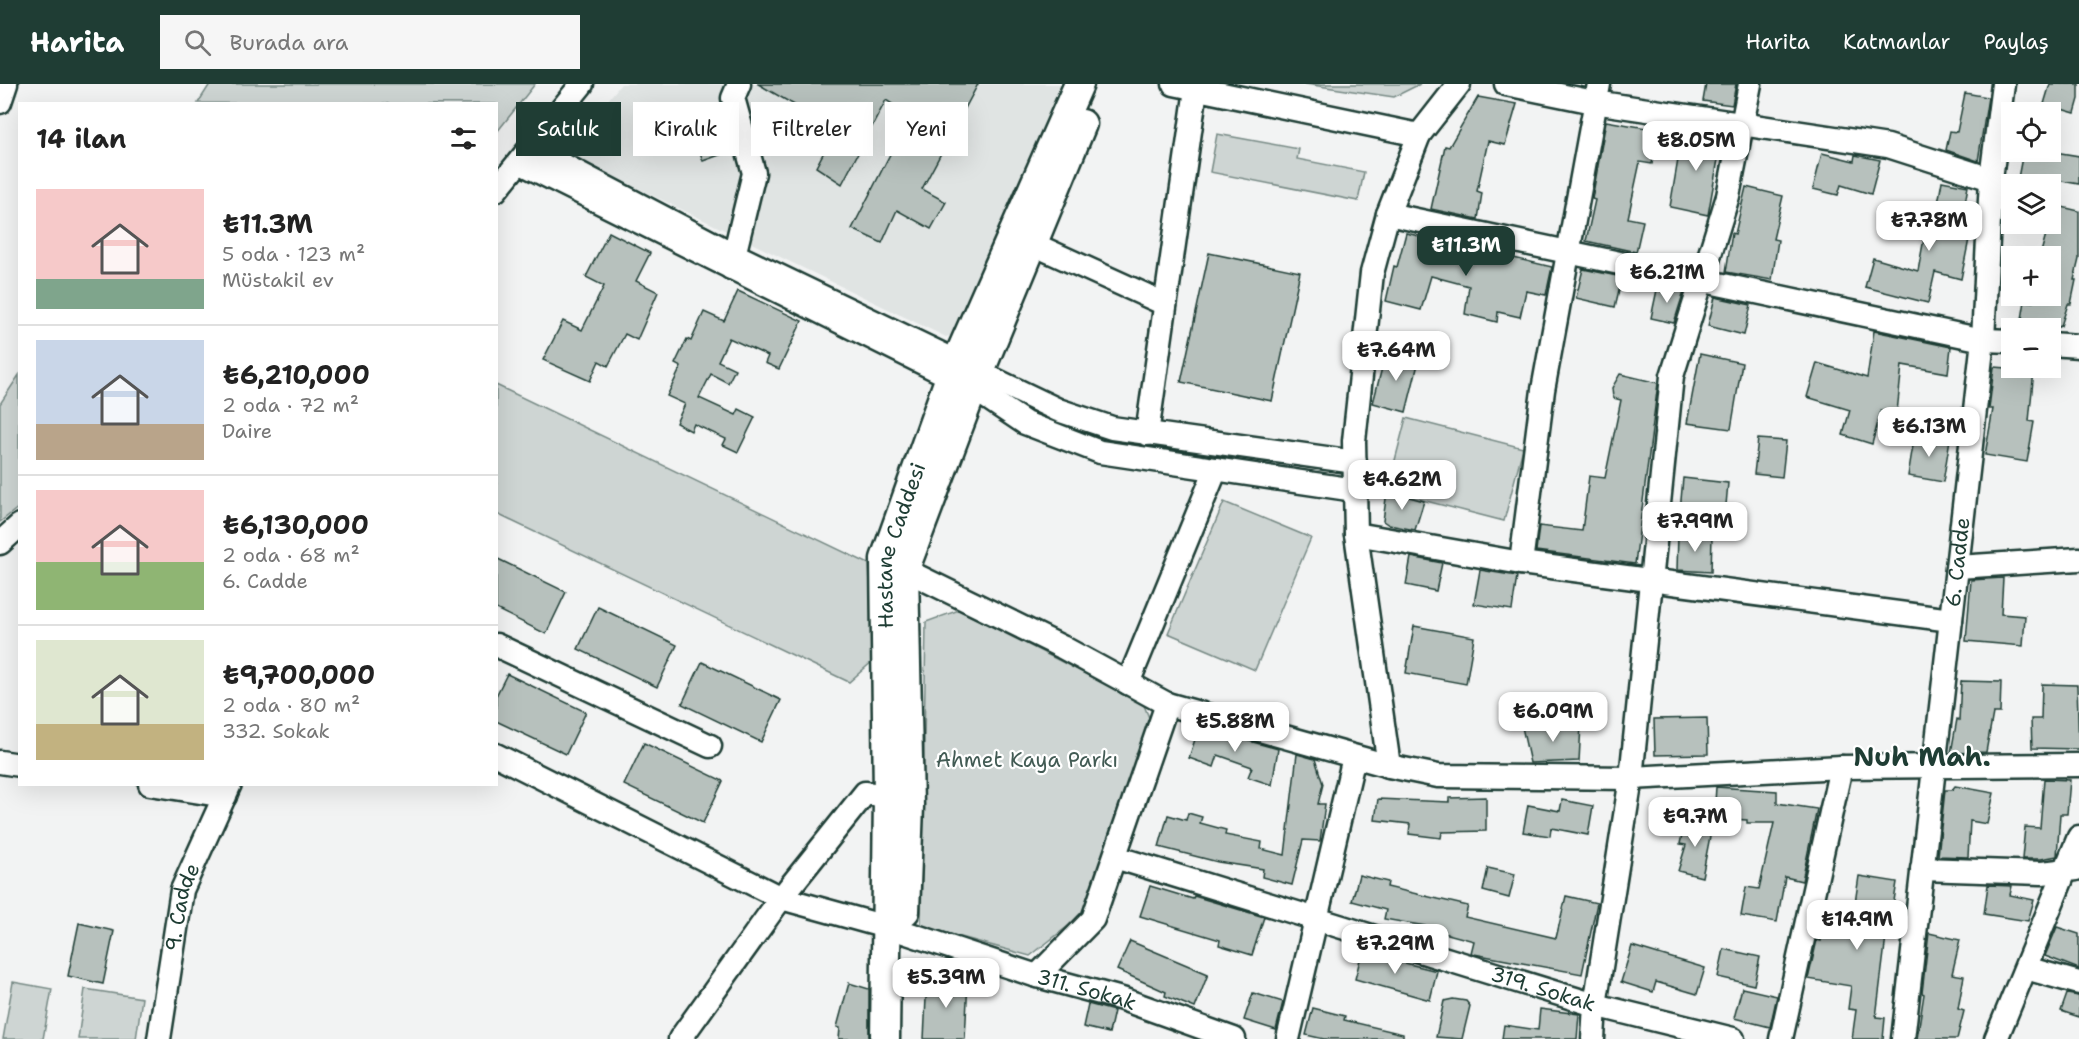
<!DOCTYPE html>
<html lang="tr">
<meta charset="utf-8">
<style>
body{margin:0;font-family:"Shantell Sans",sans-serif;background:#f6f6f6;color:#222;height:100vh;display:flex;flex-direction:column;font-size:22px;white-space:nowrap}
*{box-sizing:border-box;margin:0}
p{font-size:20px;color:#767676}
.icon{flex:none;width:33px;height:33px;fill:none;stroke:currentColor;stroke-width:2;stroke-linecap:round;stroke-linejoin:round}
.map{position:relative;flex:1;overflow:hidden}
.details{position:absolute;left:18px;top:18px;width:480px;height:684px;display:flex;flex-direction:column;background:#fff;border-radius:0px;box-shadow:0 6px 24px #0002}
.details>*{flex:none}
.top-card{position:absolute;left:516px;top:18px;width:570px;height:54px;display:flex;gap:12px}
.fabs{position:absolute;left:2001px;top:18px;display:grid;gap:12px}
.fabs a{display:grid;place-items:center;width:60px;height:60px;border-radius:0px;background:#fff;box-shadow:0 6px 24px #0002;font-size:30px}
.price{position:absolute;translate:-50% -51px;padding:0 14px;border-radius:12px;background:#fff;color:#222;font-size:20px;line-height:39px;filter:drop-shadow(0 2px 3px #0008)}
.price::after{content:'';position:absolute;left:50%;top:36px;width:18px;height:14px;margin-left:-9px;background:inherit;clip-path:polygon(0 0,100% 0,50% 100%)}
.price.current{background:#1f3d34;color:#fff}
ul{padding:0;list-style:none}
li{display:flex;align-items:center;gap:18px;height:150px;padding:0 18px}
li+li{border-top:2px solid #e0e0e0}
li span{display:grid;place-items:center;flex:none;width:168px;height:120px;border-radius:0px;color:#555}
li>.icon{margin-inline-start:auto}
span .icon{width:72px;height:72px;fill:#fffc;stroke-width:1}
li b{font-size:26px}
h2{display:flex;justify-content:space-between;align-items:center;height:72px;padding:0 18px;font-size:26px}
.chip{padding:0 21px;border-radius:0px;background:#fff;box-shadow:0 6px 24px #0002;font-size:21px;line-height:54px}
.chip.current{background:#1f3d34;color:#fff}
header{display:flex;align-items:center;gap:36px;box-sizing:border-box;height:84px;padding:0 30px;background:#1f3d34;color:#fff}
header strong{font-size:28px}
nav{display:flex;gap:33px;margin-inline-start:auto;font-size:21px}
.search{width:420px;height:54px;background:#f6f6f6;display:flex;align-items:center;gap:15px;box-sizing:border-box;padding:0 21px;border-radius:0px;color:#767676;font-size:22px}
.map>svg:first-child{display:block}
.built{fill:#e0e4e3}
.green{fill:#ced5d3;stroke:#768984;stroke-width:1.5}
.building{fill:#b7c1bd;stroke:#1f3d34;stroke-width:1.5}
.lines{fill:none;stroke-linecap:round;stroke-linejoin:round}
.minor-casing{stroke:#1f3d34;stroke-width:27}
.major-casing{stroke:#1f3d34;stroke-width:33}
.minor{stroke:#fff;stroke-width:22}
.major{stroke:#fff;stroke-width:28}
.labels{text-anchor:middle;stroke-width:4.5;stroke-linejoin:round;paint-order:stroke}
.street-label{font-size:21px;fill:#1f3d34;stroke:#fff}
.park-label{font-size:21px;fill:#425b54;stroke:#fff}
.district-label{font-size:27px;font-weight:bold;fill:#1f3d34;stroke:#fff}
</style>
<header>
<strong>Harita</strong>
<div class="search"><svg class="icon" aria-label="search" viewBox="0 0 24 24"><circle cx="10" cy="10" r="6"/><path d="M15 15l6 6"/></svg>Burada ara</div>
<nav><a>Harita</a><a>Katmanlar</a><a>Paylaş</a></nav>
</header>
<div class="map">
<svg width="2079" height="955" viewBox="0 0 2079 955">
<rect width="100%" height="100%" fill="#f2f3f3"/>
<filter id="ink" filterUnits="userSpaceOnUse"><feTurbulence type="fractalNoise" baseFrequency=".0167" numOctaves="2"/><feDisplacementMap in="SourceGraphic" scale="12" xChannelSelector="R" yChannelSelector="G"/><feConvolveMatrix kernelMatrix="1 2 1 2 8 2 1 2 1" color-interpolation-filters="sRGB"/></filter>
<g filter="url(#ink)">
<polygon class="built" points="621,0 1065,0 960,248 946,253 577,75 574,58"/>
<g class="green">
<polygon points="210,0 535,0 497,48 496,20 198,19"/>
<polygon points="1305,0 1420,0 1394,13"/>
<polygon points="1217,50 1299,65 1297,75 1364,88 1358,117 1210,88"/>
<polygon points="19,291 19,423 0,438 0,320"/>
<polygon points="496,301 869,480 874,576 849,598 497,430"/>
<polygon points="1406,334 1523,364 1504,437 1387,407"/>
<polygon points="1224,418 1311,454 1255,586 1168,549"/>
<polygon points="959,526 1143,619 1150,636 1082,831 1030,872 921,842 926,538"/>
<polygon points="13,898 52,905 43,955 3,955"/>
<polygon points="85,905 142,914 136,955 78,955"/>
</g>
<g class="building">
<polygon points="758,0 978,0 922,105 946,118 931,145 897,126 882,159 852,145 910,31 886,16 842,100 816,83 836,45"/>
<polygon points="1706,0 1736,0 1732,21 1703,17"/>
<polygon points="2050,0 2079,0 2079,15 2075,29 2044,20"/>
<polygon points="1965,9 1988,13 1978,77 1946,66 1950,47 1957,48"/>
<polygon points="1478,13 1517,20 1505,61 1488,57 1477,107 1482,109 1478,135 1431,125 1445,62 1449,63"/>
<polygon points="709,22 725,69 703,77 687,30"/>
<polygon points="1606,37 1658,46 1652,80 1640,78 1628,134 1643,137 1636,168 1586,157 1595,116 1592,115"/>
<polygon points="1683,46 1722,53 1708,131 1670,123"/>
<polygon points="2023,68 2055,68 2079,72 2079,100 2056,96 2055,101 2018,94"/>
<polygon points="1822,69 1854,77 1855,71 1880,76 1871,110 1841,101 1838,111 1813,105"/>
<polygon points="1942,97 1968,102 1960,148 1970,150 1961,195 1935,188 1928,219 1865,203 1873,174 1918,187 1925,149 1929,150 1930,141 1934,142"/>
<polygon points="1746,103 1783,112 1773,155 1778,156 1772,196 1726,188 1732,149 1735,150"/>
<polygon points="2054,121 2079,127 2079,175 2074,196 2076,196 2071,220 2068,220 2061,242 2056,244 2036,241 2022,235 2025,217 2033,218 2035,212 2050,212 2050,172 2040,172"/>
<polygon points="609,148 650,169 636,197 658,208 637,256 625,250 608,282 599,277 590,297 543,276 563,237 582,246 604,202 586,193"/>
<polygon points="1406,149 1552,183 1546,211 1526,207 1520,233 1498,228 1497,238 1465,230 1469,202 1431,192 1421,226 1386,217 1394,182 1397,183"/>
<polygon points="1209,169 1300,188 1272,317 1181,298"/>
<polygon points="1583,185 1622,193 1615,223 1576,214"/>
<polygon points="1658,201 1684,207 1674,239 1651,234"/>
<polygon points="738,207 802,237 779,285 765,279 768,272 729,254 718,277 735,285 728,299 711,290 699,314 736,331 739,325 755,333 738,368 723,361 726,355 694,340 691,347 676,339 685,320 667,312 681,283 675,280 687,255 691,257 704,228 724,237"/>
<polygon points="1715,213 1751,221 1744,251 1708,242"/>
<polygon points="1874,247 1951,263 1948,289 1902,281 1897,328 1881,327 1872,360 1843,351 1850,326 1807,313 1817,279 1867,294"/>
<polygon points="1386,268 1419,276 1406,328 1373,319"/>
<polygon points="1700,270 1742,279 1731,345 1687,339"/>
<polygon points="1994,283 2034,286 2029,337 2034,338 2027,378 1985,371 1993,325 1989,325"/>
<polygon points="1620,290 1658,299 1635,480 1536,467 1539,442 1582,447 1589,392 1605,394 1621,316 1613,314 1612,304"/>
<polygon points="1915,349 1950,355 1943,398 1908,392"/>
<polygon points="1758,355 1786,357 1782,393 1754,390"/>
<polygon points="1683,394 1728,399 1725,432 1680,427"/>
<polygon points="1387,407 1424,417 1415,446 1389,441 1383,437"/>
<polygon points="1678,451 1712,452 1711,488 1677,486"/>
<polygon points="1411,473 1442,479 1436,507 1406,501"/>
<polygon points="496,474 566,508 546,550 496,525"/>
<polygon points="1480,486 1517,492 1512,526 1474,520"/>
<polygon points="2003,494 2001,530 2025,532 2023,562 1966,557 1971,496"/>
<polygon points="598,523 677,561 657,603 578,565"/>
<polygon points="1414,542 1474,553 1466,600 1406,589"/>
<polygon points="702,578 781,616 761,658 682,620"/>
<polygon points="507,590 586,628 566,670 496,637 496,612"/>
<polygon points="1961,597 2001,598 2000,629 1993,629 1986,668 1951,669 1957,635 1959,636"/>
<polygon points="2042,600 2077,601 2079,665 2032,664 2031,635 2041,635"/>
<polygon points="1707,634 1708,670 1655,671 1654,635"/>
<polygon points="1581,641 1579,677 1530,679 1522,643"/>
<polygon points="1199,643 1278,665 1272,701 1248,693 1252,683 1218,671 1214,683 1189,674"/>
<polygon points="644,659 723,697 703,739 624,701"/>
<polygon points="1297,670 1315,675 1323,700 1318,720 1325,720 1320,757 1303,756 1292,801 1262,793 1263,785 1218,778 1159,763 1168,731 1186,736 1188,729 1202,733 1200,739 1226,746 1225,751 1262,758 1261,765 1285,771"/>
<polygon points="2044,695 2070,696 2067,730 2060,730 2057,772 2041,775 2022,775 2025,743 2040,744"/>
<polygon points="1955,702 1994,709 1987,740 1970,737 1968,773 1938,772 1945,706 1952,706"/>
<polygon points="1716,703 1777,707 1777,719 1817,725 1802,797 1785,793 1777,838 1741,832 1746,803 1759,805 1774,739 1747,739 1747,736 1714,734"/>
<polygon points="1486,713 1486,747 1442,748 1441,754 1409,750 1410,740 1375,736 1378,715 1449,718 1449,714"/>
<polygon points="1562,716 1593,722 1588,751 1551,744 1550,752 1523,748 1528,721 1560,727"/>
<polygon points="1685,736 1712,742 1702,793 1678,787 1686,761 1680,760"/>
<polygon points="1488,784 1515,790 1509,814 1483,807"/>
<polygon points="1359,791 1388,798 1387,803 1468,822 1465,833 1556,854 1566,812 1597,819 1582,890 1474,870 1471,869 1474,857 1425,844 1425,842 1384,835 1386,826 1352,817"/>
<polygon points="1859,792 1897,798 1888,854 1886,853 1876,933 1885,934 1883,955 1852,955 1856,926 1848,925 1851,902 1808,895 1817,856 1821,857 1826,816 1855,819"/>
<polygon points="1988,801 2012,802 2010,811 2034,816 2028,837 1984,830"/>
<polygon points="1150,802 1193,815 1194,812 1264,833 1252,871 1219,861 1220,856 1140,832"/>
<polygon points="79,839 114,847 103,900 68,892"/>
<polygon points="2057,843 2079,850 2079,885 2045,872"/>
<polygon points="1929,849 1960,856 1952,890 1964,892 1958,925 1964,927 1957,955 1917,955 1924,910 1922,909"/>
<polygon points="1130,857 1208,890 1195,924 1165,912 1166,908 1117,886"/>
<polygon points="1632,862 1705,884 1697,910 1656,898 1653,908 1621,898"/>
<polygon points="1363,864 1394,873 1393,876 1437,887 1430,916 1355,895"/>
<polygon points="1724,865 1760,873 1754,901 1718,893"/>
<polygon points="927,894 968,896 965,955 924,955"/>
<polygon points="849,899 869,905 869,955 839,955 840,944 837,943"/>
<polygon points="1742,904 1777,912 1770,943 1734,934"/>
<polygon points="1253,909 1283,918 1276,946 1244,936"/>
<polygon points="2067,910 2079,912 2079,933 2061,927"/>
<polygon points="1453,915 1466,917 1470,922 1462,955 1436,953 1444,917"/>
<polygon points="1088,920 1114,927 1109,949 1083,943"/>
<polygon points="1313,924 1345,932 1344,936 1403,950 1403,955 1324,955 1306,951"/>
<polygon points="1540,925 1579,930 1577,955 1502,955 1504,941 1538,946"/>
</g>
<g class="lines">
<g class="minor-casing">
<g id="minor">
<polyline points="1174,0 1419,51"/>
<polyline points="1506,0 1594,18 1888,62 1991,95"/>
<polyline points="0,18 6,0"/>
<polyline points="531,64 733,170 1058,326 1112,344 1355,378"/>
<polyline points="519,78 973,304 1025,339 1100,368 1355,406"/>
<polyline points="496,106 582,0"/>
<polyline points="1388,130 1983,256 2012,257"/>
<polyline points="1033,160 1165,220"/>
<polyline points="731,184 754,89 733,14 739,0"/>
<polyline points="2050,260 2079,262"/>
<polyline points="1147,350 1196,5"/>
<polyline points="1356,450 1521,479 1951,536"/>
<polyline points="0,459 20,441"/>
<polyline points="891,479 1062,563 1167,620 1389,682 1438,692 1631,694 1841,683 2079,681"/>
<polyline points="1521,479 1543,306 1599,0"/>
<polyline points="1958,483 2079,475"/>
<polyline points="496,561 710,662"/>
<polyline points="1128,599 1216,385"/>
<path id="s1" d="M496 671 781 814 904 848 1037 892 1122 915 1234 955"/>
<polyline points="0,678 20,681"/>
<polyline points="1389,682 1356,450 1354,357 1372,189 1388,130 1419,51 1459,0"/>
<polyline points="150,700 225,712"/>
<path id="s2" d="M1115 773 1595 921 1733 955"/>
<polyline points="1922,785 2042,789 2076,785"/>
<polyline points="2026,884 2079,899"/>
<polyline points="1037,892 1093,835 1167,620"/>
<path id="s3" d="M159 955 182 806 230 700"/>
<polyline points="680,955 781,814 865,709 888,712 902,719"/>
<polyline points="1288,955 1354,673"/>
<polyline points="1593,955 1595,921 1631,694 1672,292 1728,112 1750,0"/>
<polyline points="1781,955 1841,683"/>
<path id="s4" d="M1903 955 1983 256 1991 95 2003 0"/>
<polyline points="1996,955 2079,753"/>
</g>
</g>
<g class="major-casing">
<g id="major">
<polyline points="905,827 909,722 904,487 973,304 1082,40"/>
<path id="s5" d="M885 955 888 712 885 475 950 293 1079 0"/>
</g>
</g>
<use href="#minor" class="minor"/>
<use href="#major" class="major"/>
</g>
</g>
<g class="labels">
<g class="street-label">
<text dy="7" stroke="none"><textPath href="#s5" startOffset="496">Hastane Caddesi</textPath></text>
<text dy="7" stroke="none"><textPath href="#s4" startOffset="480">6. Cadde</textPath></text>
<text dy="7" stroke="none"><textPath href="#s3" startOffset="134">9. Cadde</textPath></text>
<text dy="7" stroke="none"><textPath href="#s2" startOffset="448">319. Sokak</textPath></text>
<text dy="7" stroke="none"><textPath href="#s1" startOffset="638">311. Sokak</textPath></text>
</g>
<g class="park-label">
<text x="1027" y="683">Ahmet Kaya Parkı</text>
</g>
<g class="district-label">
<text x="1922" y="682">Nuh Mah.</text>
</g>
</g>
</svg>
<div class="fabs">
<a><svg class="icon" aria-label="locate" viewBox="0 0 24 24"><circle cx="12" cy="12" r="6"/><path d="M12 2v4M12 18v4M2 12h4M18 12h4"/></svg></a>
<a><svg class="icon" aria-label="layers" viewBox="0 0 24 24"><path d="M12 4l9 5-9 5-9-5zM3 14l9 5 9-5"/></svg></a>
<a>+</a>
<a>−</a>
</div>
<b class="price" style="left:1696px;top:88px">₺8.05M</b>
<b class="price" style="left:1929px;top:168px">₺7.78M</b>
<b class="price current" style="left:1466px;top:193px">₺11.3M</b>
<b class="price" style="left:1667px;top:220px">₺6.21M</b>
<b class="price" style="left:1396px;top:298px">₺7.64M</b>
<b class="price" style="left:1929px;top:374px">₺6.13M</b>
<b class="price" style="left:1402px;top:427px">₺4.62M</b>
<b class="price" style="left:1695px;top:469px">₺7.99M</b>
<b class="price" style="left:1553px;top:659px">₺6.09M</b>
<b class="price" style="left:1235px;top:669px">₺5.88M</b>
<b class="price" style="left:1695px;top:764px">₺9.7M</b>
<b class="price" style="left:1857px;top:867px">₺14.9M</b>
<b class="price" style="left:1395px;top:891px">₺7.29M</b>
<b class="price" style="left:946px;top:925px">₺5.39M</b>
<div class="top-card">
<a class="chip current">Satılık</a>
<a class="chip">Kiralık</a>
<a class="chip">Filtreler</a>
<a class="chip">Yeni</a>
</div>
<section class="details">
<h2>14 ilan<svg class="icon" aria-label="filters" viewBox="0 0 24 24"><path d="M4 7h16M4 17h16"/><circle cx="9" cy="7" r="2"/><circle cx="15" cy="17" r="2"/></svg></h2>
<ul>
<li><span style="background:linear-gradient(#f6c9c9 75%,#7fa58c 0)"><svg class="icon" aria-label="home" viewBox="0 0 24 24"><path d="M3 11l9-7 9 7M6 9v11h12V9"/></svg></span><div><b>₺11.3M</b><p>5 oda · 123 m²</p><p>Müstakil ev</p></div></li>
<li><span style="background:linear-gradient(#c9d6e8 70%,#b9a48a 0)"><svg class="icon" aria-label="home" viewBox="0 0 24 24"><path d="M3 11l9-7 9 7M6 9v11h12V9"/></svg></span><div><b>₺6,210,000</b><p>2 oda · 72 m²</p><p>Daire</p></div></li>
<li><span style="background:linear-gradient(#f6c9c9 60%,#8fb573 0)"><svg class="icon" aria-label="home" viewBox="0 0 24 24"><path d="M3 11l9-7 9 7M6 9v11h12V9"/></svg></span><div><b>₺6,130,000</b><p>2 oda · 68 m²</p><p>6. Cadde</p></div></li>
<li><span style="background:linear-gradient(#dfe7d0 70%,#c2b280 0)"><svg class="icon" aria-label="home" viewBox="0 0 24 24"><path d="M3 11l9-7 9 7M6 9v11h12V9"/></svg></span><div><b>₺9,700,000</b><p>2 oda · 80 m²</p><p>332. Sokak</p></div></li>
</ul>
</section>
</div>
